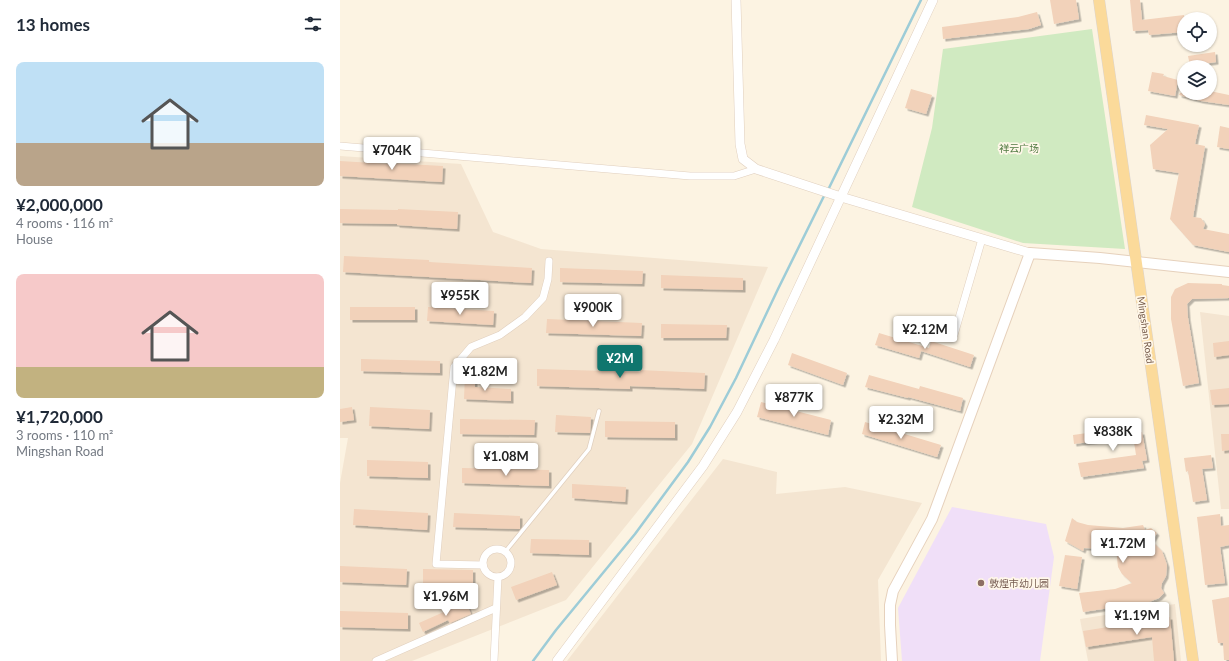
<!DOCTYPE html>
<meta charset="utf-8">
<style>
body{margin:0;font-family:Lato,"Noto Sans SC",sans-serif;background:#f2f2f3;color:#1f2937;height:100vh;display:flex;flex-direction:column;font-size:15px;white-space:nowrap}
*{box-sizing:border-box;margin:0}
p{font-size:13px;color:#747a83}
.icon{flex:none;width:22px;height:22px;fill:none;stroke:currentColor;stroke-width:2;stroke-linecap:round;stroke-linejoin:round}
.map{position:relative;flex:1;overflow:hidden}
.sheet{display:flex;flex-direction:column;background:#fff;width:340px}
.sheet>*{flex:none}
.tools{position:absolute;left:837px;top:12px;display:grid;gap:8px}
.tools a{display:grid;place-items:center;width:40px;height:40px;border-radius:50%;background:#fff;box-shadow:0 1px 3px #0004;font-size:20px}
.price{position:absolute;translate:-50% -34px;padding:0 9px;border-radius:4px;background:#fff;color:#222;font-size:13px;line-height:26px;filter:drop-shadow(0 1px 2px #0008)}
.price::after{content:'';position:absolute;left:50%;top:24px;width:12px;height:9px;margin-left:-6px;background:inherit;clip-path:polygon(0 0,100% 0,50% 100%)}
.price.on{background:#0f766e;color:#fff}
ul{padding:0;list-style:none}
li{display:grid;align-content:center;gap:8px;height:212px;padding:0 16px}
li span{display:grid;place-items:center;height:124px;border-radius:8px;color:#555}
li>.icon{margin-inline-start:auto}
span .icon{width:72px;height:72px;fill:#fffc;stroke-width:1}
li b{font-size:17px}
h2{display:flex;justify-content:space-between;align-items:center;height:48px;padding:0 16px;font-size:17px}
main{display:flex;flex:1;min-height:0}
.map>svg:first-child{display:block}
.residential{fill:#f4e5d1}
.education{fill:#f0dff8}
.green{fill:#d0eac1}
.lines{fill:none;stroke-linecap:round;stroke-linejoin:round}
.stream{stroke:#9dccd7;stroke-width:2.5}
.building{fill:#f2d2ba;filter:url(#shadow)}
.service-casing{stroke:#e0cfbe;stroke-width:5}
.minor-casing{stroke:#e0cfbe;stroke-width:8}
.tertiary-casing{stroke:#e0cfbe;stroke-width:10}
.secondary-casing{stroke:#e6d1bc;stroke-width:12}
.primary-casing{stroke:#dbd4d0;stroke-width:12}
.service{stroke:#fff;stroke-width:3.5}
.minor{stroke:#fff;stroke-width:7}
.tertiary{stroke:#fff;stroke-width:9}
.secondary{stroke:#fff;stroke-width:10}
.primary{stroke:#fbda9a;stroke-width:11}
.education-dot{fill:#8d6e63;stroke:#fff7e9;stroke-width:1.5}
.labels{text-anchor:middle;stroke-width:3.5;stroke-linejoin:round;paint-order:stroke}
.park-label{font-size:10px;fill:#507a41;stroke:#fff7e9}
.street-label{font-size:10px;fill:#745949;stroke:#fff7e9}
.education-label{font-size:10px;fill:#785e54;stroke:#fff7e9;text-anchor:start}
</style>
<main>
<section class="sheet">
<h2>13 homes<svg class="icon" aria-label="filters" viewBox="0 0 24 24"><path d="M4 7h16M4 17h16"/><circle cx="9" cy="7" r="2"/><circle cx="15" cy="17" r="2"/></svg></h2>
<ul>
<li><span style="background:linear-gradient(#bfe0f5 65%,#b9a48a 0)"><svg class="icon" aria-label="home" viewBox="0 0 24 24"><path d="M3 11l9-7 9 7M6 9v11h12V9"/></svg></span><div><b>¥2,000,000</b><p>4 rooms · 116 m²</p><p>House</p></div></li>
<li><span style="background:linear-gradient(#f6c9c9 75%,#c2b280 0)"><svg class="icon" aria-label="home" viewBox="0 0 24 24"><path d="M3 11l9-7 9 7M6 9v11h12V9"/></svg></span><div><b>¥1,720,000</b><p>3 rooms · 110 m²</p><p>Mingshan Road</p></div></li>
</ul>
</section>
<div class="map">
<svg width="889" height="661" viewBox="0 0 889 661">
<defs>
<filter id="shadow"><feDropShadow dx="2.5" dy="2.5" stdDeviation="0" flood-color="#0004"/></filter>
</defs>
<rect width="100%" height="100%" fill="#fcf3e2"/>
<g class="residential">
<polygon points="0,156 121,164 153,232 201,249 428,267 352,444 226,600 72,661 0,661 0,483 8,438 0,438"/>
<polygon points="860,312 889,316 889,509 881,509"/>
<polygon points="383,459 437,472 436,494 505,487 582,503 538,580 541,661 227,661"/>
<polygon points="835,604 841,661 748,661 740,619"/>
</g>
<polygon class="education" points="612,507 706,524 714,557 700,661 562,661 558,608"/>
<polygon class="green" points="752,29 785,249 683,243 572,207 592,128 603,49"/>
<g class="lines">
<g class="stream">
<polyline points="488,190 581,0"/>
<polyline points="193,661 216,630 295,534 348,462 370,427 396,378 438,289 485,194"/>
</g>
</g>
<g class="building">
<polygon points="710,0 736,0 739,19 714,24"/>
<polygon points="790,0 800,0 802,20 844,15 844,32 809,35 808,30 793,31"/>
<polygon points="697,12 701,25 689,29 603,39 602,27 678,17"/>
<polygon points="875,52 876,62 850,66 848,56"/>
<polygon points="812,72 824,74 823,76 838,80 835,96 808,91"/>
<polygon points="571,89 592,95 586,114 565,108"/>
<polygon points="870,91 889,95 889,105 861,101 839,95 840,93 870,93"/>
<polygon points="806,115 859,125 855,144 865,146 853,217 861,218 865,224 863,229 889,234 889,252 853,245 830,219 839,173 813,169 810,145 828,129 804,125"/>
<polygon points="880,126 889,128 889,149 877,147"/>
<polygon points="0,161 49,164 49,163 103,166 102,182 0,176"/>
<polygon points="0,209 58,210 58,209 118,212 117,229 57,225 57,224 0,223"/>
<polygon points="4,256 89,260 89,262 192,268 191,283 3,272"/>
<polygon points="220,268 303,271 302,284 220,282"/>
<polygon points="321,275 403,278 403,290 321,288"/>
<polygon points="848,283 882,284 882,285 889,286 889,298 852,299 847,304 848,318 859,383 843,386 831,319 831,297 835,289"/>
<rect x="10" y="307" width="65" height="13"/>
<polygon points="88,307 154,311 153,325 87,321"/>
<polygon points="207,319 302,323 301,336 206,333"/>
<polygon points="321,324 387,325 386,338 321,338"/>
<polygon points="539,333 589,348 591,341 634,355 630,367 581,351 579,358 535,345"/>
<polygon points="889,341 889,355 874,357 873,343"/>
<polygon points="452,353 507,373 503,385 448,365"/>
<polygon points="21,359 100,361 100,373 21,371"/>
<polygon points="197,369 300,372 300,370 365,373 364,389 290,386 290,389 197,386"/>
<polygon points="125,375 135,376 135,387 171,389 171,401 124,399"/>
<polygon points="529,375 579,389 580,386 623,398 620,411 568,397 568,398 525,387"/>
<polygon points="889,388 889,404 872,405 870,390"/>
<polygon points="421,402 491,420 488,435 417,417"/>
<polygon points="12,407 14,420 0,422 0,409"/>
<polygon points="30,407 90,410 89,429 29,426"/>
<polygon points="216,415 251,417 250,433 215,432"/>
<polygon points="120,419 195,420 194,435 120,434"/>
<polygon points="265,421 335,422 335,438 265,437"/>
<polygon points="525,422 601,445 597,457 522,434"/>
<polygon points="796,426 797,433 802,432 807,460 802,461 804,468 741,477 738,463 796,455 793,436 734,444 733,435"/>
<polygon points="881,434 889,434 889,450 882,451"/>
<polygon points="871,455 873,468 862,469 867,500 853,502 848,471 846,472 844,458"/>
<polygon points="27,460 88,462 88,478 27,476"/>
<polygon points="122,468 209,470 209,486 122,483"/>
<polygon points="232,484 286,487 285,502 232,498"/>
<polygon points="14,509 88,513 87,530 13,525"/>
<polygon points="114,513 180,516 180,529 113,527"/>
<polygon points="880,514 881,526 889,525 889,545 880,547 885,583 865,585 857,517"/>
<polygon points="732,518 737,522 748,525 783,528 803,525 805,530 811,528 817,533 812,541 822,551 827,565 826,576 822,583 821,588 824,593 819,598 809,602 743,612 739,593 775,589 792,583 782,574 778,567 776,549 744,548 743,551 725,541"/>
<polygon points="191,539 249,540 249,555 190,553"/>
<polygon points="725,555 742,557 737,589 719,586"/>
<polygon points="0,566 67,569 66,585 0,582"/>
<polygon points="83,569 133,570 133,585 83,584"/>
<polygon points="212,572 217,585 176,600 171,587"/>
<polygon points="889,597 889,660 884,660 883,643 878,643 872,600"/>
<polygon points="126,602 131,614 110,623 108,620 83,632 79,623"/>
<polygon points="0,611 68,613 68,629 0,627"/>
<polygon points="830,617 834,661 814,661 812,637 746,647 743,631"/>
</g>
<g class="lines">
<g class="service-casing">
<polyline id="service" points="165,552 249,449 259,411"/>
</g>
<g class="minor-casing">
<g id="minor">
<polyline points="0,146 350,176 394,176 416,169"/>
<polyline points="614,335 642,239"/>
<circle cx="157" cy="563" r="14"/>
<polyline points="143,565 96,564 114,367 131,347 160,335 185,317 203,298 208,279 209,261"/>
<polyline points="36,661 156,608"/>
<polyline points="154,661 158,577"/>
</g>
</g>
<g class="tertiary-casing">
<g id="tertiary">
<polyline points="396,0 400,144 403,159 416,169 501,197 690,253"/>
<polyline points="217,661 363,466 397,412 434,340 593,0"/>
</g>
</g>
<g class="secondary-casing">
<polyline id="secondary" points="552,661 550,625 550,605 553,591 592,519 690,253 760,258 889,272"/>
</g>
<g class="primary-casing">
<polyline id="primary" points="759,0 853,661"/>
</g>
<use href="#service" class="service"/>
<use href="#minor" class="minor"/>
<use href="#tertiary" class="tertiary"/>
<use href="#secondary" class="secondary"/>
<use href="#primary" class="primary"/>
</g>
<circle class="education-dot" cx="641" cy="583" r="4"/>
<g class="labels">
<g class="park-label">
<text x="679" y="152">祥云广场</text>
</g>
<g class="street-label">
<text transform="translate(806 330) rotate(82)" y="4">Mingshan Road</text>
</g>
<g class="education-label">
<text x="649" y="587">敦煌市幼儿园</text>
</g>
</g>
</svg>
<div class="tools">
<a><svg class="icon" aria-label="locate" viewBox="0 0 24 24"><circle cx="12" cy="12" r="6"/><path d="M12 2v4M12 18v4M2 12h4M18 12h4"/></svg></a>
<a><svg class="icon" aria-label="layers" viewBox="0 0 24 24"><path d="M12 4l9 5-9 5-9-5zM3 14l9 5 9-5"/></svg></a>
</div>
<b class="price" style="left:52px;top:171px">¥704K</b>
<b class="price" style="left:120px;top:316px">¥955K</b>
<b class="price" style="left:253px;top:328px">¥900K</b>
<b class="price" style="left:585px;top:350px">¥2.12M</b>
<b class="price on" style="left:280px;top:379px">¥2M</b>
<b class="price" style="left:145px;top:392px">¥1.82M</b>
<b class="price" style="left:454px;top:418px">¥877K</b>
<b class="price" style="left:561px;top:440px">¥2.32M</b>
<b class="price" style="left:773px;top:452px">¥838K</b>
<b class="price" style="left:166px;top:477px">¥1.08M</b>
<b class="price" style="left:783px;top:564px">¥1.72M</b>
<b class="price" style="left:106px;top:617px">¥1.96M</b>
<b class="price" style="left:797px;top:636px">¥1.19M</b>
</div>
</main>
